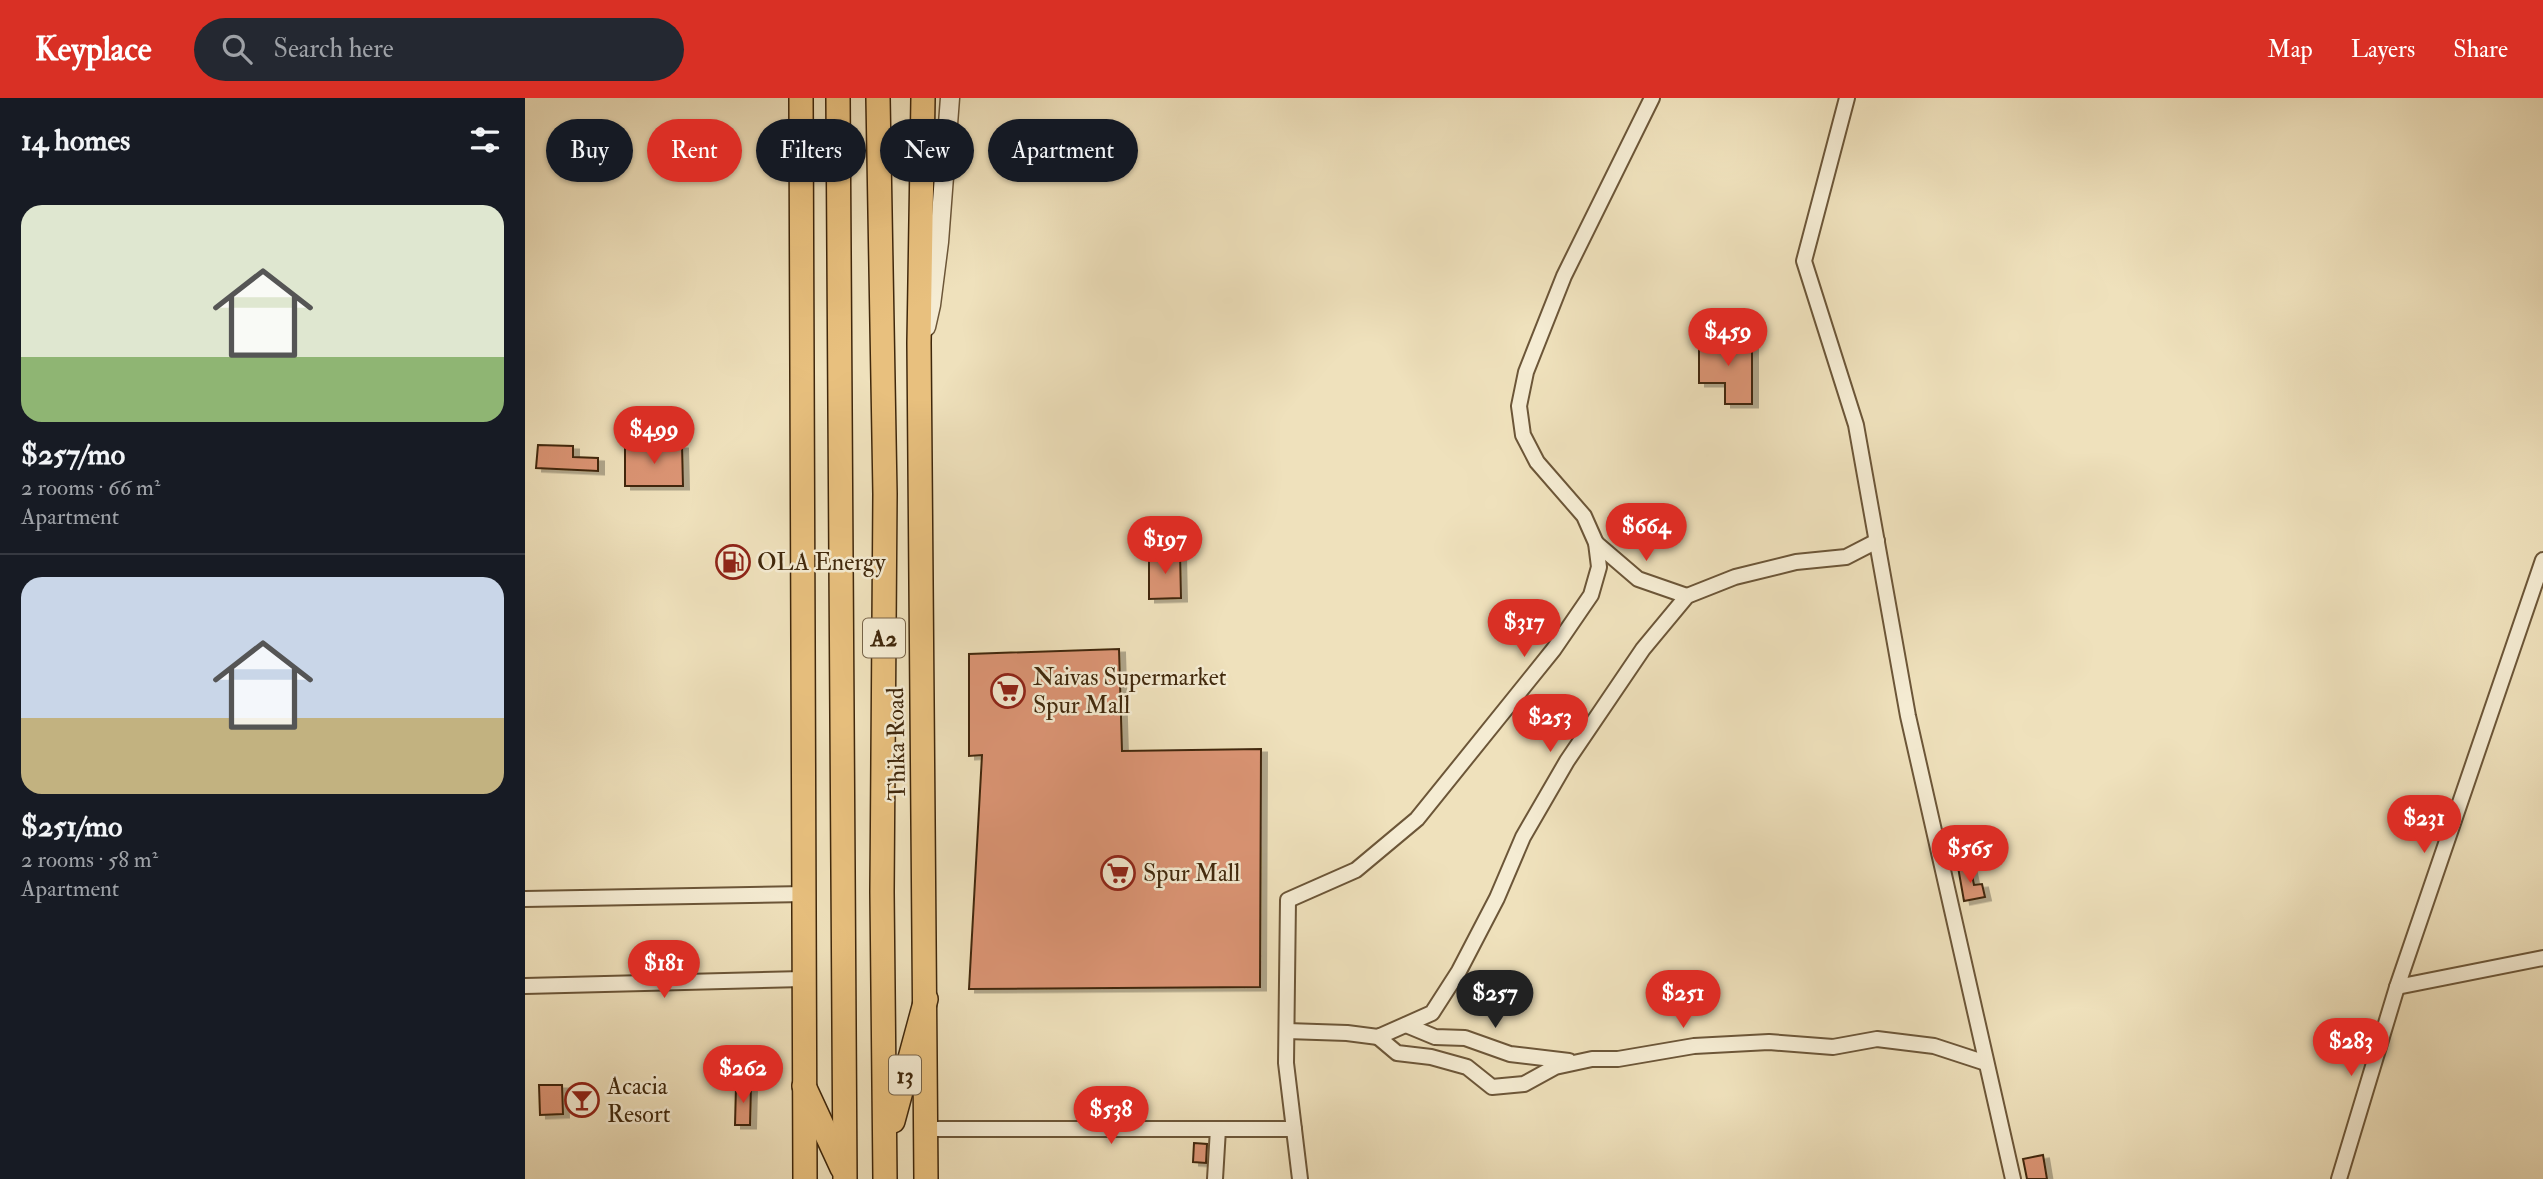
<!DOCTYPE html>
<meta charset="utf-8">
<style>
body{margin:0;font-family:"IM FELL Double Pica",serif;background:#242831;color:#f1f3f6;height:100vh;display:flex;flex-direction:column;font-size:26px;white-space:nowrap}
*{box-sizing:border-box;margin:0}
p{font-size:23px;color:#9ea1a6}
.icon{flex:none;width:38px;height:38px;fill:none;stroke:currentColor;stroke-width:2;stroke-linecap:round;stroke-linejoin:round}
.map{position:relative;flex:1;overflow:hidden}
.details{display:flex;flex-direction:column;background:#171b24;width:525px}
.details>*{flex:none}
.top-card{position:absolute;left:21px;top:21px;width:665px;height:63px;display:flex;gap:14px}
.price{position:absolute;translate:-50% -60px;padding:0 16px;border-radius:24px;background:#d93025;color:#fff;font-size:23px;line-height:46px;filter:drop-shadow(0 2px 4px #0008)}
.price::after{content:'';position:absolute;left:50%;top:42px;width:21px;height:16px;margin-left:-10px;background:inherit;clip-path:polygon(0 0,100% 0,50% 100%)}
.price.on{background:#222;color:#fff}
ul{padding:0;list-style:none}
li{display:grid;align-content:center;gap:14px;height:371px;padding:0 21px}
li+li{border-top:2px solid #363941}
li span{display:grid;place-items:center;height:217px;border-radius:21px;color:#555}
li>.icon{margin-inline-start:auto}
span .icon{width:126px;height:126px;fill:#fffc;stroke-width:1}
li b{font-size:30px}
h2{display:flex;justify-content:space-between;align-items:center;height:84px;padding:0 21px;font-size:30px}
.chip{padding:0 24px;border-radius:32px;background:#171b24;box-shadow:0 2px 5px #0004;font-size:24px;line-height:63px}
.chip.on{background:#d93025;color:#fff}
header{display:flex;align-items:center;gap:42px;box-sizing:border-box;height:98px;padding:0 35px;background:#d93025;color:#fff}
header strong{font-size:33px}
nav{display:flex;gap:38px;margin-inline-start:auto;font-size:24px}
.search{width:490px;height:63px;background:#242831;display:flex;align-items:center;gap:18px;box-sizing:border-box;padding:0 24px;border-radius:38px;color:#9ea1a6;font-size:26px}
main{display:flex;flex:1;min-height:0}
.map>svg:first-child{display:block}
.building{fill:#dc9575;stroke:#40280c;stroke-width:2;filter:url(#shadow)}
.lines{fill:none;stroke-linecap:round;stroke-linejoin:round}
.minor-casing{stroke:#6c5638;stroke-width:18}
.tertiary-casing{stroke:#6c5638;stroke-width:21}
.primary-casing{stroke:#40280c;stroke-width:26}
.trunk-casing{stroke:#40280c;stroke-width:26}
.minor{stroke:#f5ecd3;stroke-width:14}
.tertiary{stroke:#f5ecd3;stroke-width:18}
.primary{stroke:#e8c07e;stroke-width:23}
.trunk{stroke:#e8c07e;stroke-width:23}
.labels{text-anchor:middle;stroke-width:5;stroke-linejoin:round;paint-order:stroke}
.shield{fill:#f5ecd3;stroke:#766348;stroke-width:2}
.shield-label{font-size:23px;font-weight:bold;fill:#40280c}
.poi-label{font-size:24px;fill:#40280c;stroke:#f5ecd3;text-anchor:start}
.street-label{font-size:24px;fill:#40280c;stroke:#f5ecd3}
</style>
<header>
<strong>Keyplace</strong>
<div class="search"><svg class="icon" aria-label="search" viewBox="0 0 24 24"><circle cx="10" cy="10" r="6"/><path d="M15 15l6 6"/></svg>Search here</div>
<nav><a>Map</a><a>Layers</a><a>Share</a></nav>
</header>
<main>
<section class="details">
<h2>14 homes<svg class="icon" aria-label="filters" viewBox="0 0 24 24"><path d="M4 7h16M4 17h16"/><circle cx="9" cy="7" r="2"/><circle cx="15" cy="17" r="2"/></svg></h2>
<ul>
<li><span style="background:linear-gradient(#dfe7d0 70%,#8fb573 0)"><svg class="icon" aria-label="home" viewBox="0 0 24 24"><path d="M3 11l9-7 9 7M6 9v11h12V9"/></svg></span><div><b>$257/mo</b><p>2 rooms · 66 m²</p><p>Apartment</p></div></li>
<li><span style="background:linear-gradient(#c9d6e8 65%,#c2b280 0)"><svg class="icon" aria-label="home" viewBox="0 0 24 24"><path d="M3 11l9-7 9 7M6 9v11h12V9"/></svg></span><div><b>$251/mo</b><p>2 rooms · 58 m²</p><p>Apartment</p></div></li>
</ul>
</section>
<div class="map">
<svg width="2018" height="1081" viewBox="0 0 2018 1081">
<defs>
<filter id="shadow"><feDropShadow dx="6" dy="3.5" stdDeviation="0" flood-color="#0004"/></filter>
</defs>
<rect width="100%" height="100%" fill="#efe1bc"/>
<filter id="stains"><feTurbulence type="fractalNoise" baseFrequency=".00286" numOctaves="4"/><feColorMatrix values="0 0 0 0 .2 0 0 0 0 .09 0 0 0 0 .02 0 0 0 .5 -.17"/></filter>
<radialGradient id="worn" r=".72"><stop offset=".6" stop-color="#630" stop-opacity="0"/><stop offset="1" stop-color="#630" stop-opacity=".3"/></radialGradient>
<g class="building">
<polygon points="1174,242 1227,242 1227,306 1200,306 1200,285 1174,285"/>
<polygon points="13,347 48,348 48,359 73,360 73,373 11,370"/>
<polygon points="113,347 157,347 158,388 100,388 100,348"/>
<polygon points="655,454 656,500 624,501 624,455"/>
<polygon points="594,551 597,653 736,651 735,889 444,891 457,657 444,658 444,556"/>
<polygon points="1445,767 1449,787 1457,786 1460,799 1439,803 1433,769"/>
<polygon points="14,987 37,987 38,1016 15,1017"/>
<polygon points="211,988 226,988 225,1027 210,1027"/>
<polygon points="669,1045 682,1046 681,1065 668,1064"/>
<polygon points="1518,1057 1522,1081 1502,1081 1498,1061"/>
</g>
<g class="lines">
<g class="minor-casing">
<g id="minor">
<polyline points="1322,0 1279,163 1331,327 1383,618 1488,1081"/>
<polyline points="1071,445 1113,481 1162,498"/>
<polyline points="2018,462 1872,889 2018,860"/>
<polyline points="0,801 280,796"/>
<polyline points="0,888 278,881"/>
<polyline points="881,927 910,939 940,940 985,956 1044,963"/>
<polyline points="762,933 822,935 853,939 907,915 934,873 972,800 998,739 1042,663 1118,551 1162,498 1210,479 1271,464 1321,459 1352,443"/>
<polyline points="853,939 872,955 906,959 942,969 967,989 999,986 1030,969 1067,961 1093,961 1169,948 1244,944 1308,949 1352,941 1409,948 1461,965"/>
<polyline points="402,1031 769,1031"/>
<polyline points="690,1081 693,1031"/>
<polyline points="775,1081 761,965 763,802 831,772 892,721 1029,551 1066,497 1074,469 1071,445 1059,418 1012,364 998,337 994,308 1001,274 1039,178 1127,0"/>
<polyline points="1814,1081 1872,889"/>
</g>
</g>
<g class="tertiary-casing">
<polyline id="tertiary" points="401,229 406,207 414,144 425,0"/>
</g>
<g class="primary-casing">
<g id="primary">
<polyline points="276,0 280,1081"/>
<polyline points="398,0 394,245 401,1081"/>
</g>
</g>
<g class="trunk-casing">
<g id="trunk">
<polyline points="313,0 320,1081"/>
<polyline points="353,0 360,396 357,794 360,1081"/>
<polyline points="279,988 317,1070"/>
<polyline points="368,1023 401,901"/>
</g>
</g>
<use href="#minor" class="minor"/>
<use href="#tertiary" class="tertiary"/>
<use href="#primary" class="primary"/>
<use href="#trunk" class="trunk"/>
</g>
<defs>
<g id="fuel-ring" transform="scale(1.75)"><circle r="9.5" fill="#f5ecd3" stroke="#8f2418" stroke-width="1.5"/><path d="M-5.5-6h7V0h2V4h1.3V-2.5L3-4.5l.8-.8L6-3V5H2.5V1h-1V6h-7ZM-4.2-4.7v3.2H.2V-4.7Z" fill="#8f2418"/></g>
<g id="supermarket-ring" transform="scale(1.75)"><circle r="9.5" fill="#f5ecd3" stroke="#8f2418" stroke-width="1.5"/><path d="M-6-5.5h2.5l.6 2H6L4.5 2H-2.5L-4.4-4H-6ZM-1.5 3.2a1.3 1.3 0 1 0 .1 0ZM3 3.2a1.3 1.3 0 1 0 .1 0Z" fill="#8f2418"/></g>
<g id="bar-ring" transform="scale(1.75)"><circle r="9.5" fill="#f5ecd3" stroke="#8f2418" stroke-width="1.5"/><path d="M-6-5H6L.8 .8V4.5H3.5V6h-7V4.5H-.8V.8Z" fill="#8f2418"/></g>
</defs>
<g fill-rule="evenodd">
<use href="#fuel-ring" x="208" y="464"/>
<use href="#supermarket-ring" x="483" y="593"/>
<use href="#supermarket-ring" x="593" y="775"/>
<use href="#bar-ring" x="57" y="1002"/>
</g>
<g class="labels">
<g class="shield">
<rect x="338" y="520.5" width="42" height="39" rx="5"/>
<rect x="364" y="957.5" width="32" height="39" rx="5"/>
</g>
<g class="shield-label">
<text x="359" y="548">A2</text>
<text x="380" y="985">13</text>
</g>
<g class="poi-label">
<text x="232" y="472">OLA Energy</text>
<text x="508" y="587">Naivas Supermarket<tspan x="508" dy="28">Spur Mall</tspan></text>
<text x="618" y="783">Spur Mall</text>
<text x="82" y="996">Acacia<tspan x="82" dy="28">Resort</tspan></text>
</g>
<g class="street-label">
<text transform="translate(371 646) rotate(-91)" y="8">Thika Road</text>
</g>
</g>
<rect width="100%" height="100%" filter="url(#stains)"/>
<rect width="100%" height="100%" fill="url(#worn)"/>
</svg>
<b class="price" style="left:1203px;top:270px">$459</b>
<b class="price" style="left:129px;top:368px">$499</b>
<b class="price" style="left:1121px;top:465px">$664</b>
<b class="price" style="left:640px;top:478px">$197</b>
<b class="price" style="left:999px;top:561px">$317</b>
<b class="price" style="left:1025px;top:656px">$253</b>
<b class="price" style="left:1899px;top:757px">$231</b>
<b class="price" style="left:1445px;top:787px">$565</b>
<b class="price" style="left:139px;top:902px">$181</b>
<b class="price on" style="left:970px;top:932px">$257</b>
<b class="price" style="left:1158px;top:932px">$251</b>
<b class="price" style="left:1826px;top:980px">$283</b>
<b class="price" style="left:218px;top:1007px">$262</b>
<b class="price" style="left:586px;top:1048px">$538</b>
<div class="top-card">
<a class="chip">Buy</a>
<a class="chip on">Rent</a>
<a class="chip">Filters</a>
<a class="chip">New</a>
<a class="chip">Apartment</a>
</div>
</div>
</main>
